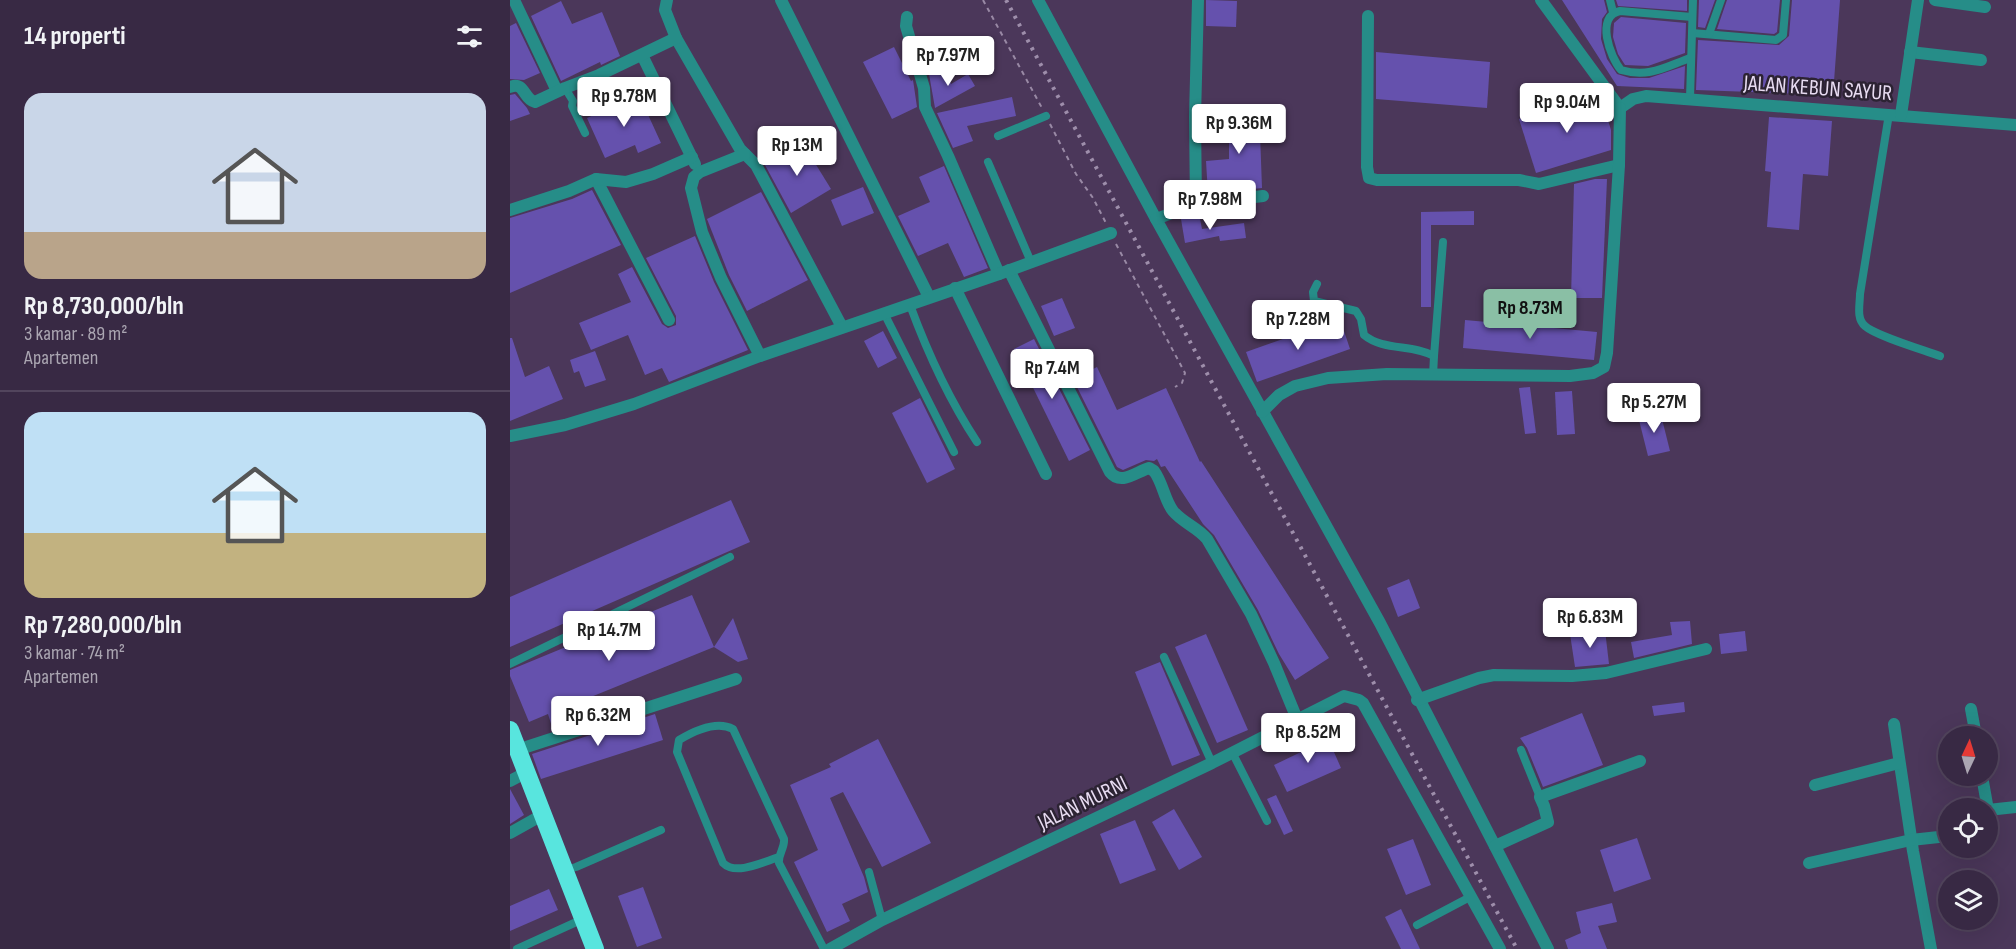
<!DOCTYPE html>
<html lang="id">
<meta charset="utf-8">
<style>
body{margin:0;font-family:"Sofia Sans Condensed",sans-serif;background:#43354f;color:#f1f3f6;height:100vh;display:flex;flex-direction:column;font-size:22px;white-space:nowrap}
*{box-sizing:border-box;margin:0}
p{font-size:20px;color:#aba6b2}
.icon{flex:none;width:33px;height:33px;fill:none;stroke:currentColor;stroke-width:2;stroke-linecap:round;stroke-linejoin:round}
.map{position:relative;flex:1;overflow:hidden}
.side{display:flex;flex-direction:column;background:#382944;width:510px}
.side>*{flex:none}
.needle{width:39px;rotate:4deg}
.controls{position:absolute;left:1428px;top:726px;display:grid;gap:12px}
.controls a{display:grid;place-items:center;width:60px;height:60px;border-radius:50%;background:#382944;box-shadow:0 6px 24px #0002,0 0 0 2px #52455d;font-size:30px}
.price{position:absolute;translate:-50% -51px;padding:0 14px;border-radius:6px;background:#fff;color:#222;font-size:20px;line-height:39px;filter:drop-shadow(0 2px 3px #0008)}
.price::after{content:'';position:absolute;left:50%;top:36px;width:18px;height:14px;margin-left:-9px;background:inherit;clip-path:polygon(0 0,100% 0,50% 100%)}
.price.current{background:#8abfa5;color:#111}
ul{padding:0;list-style:none}
li{display:grid;align-content:center;gap:12px;height:318px;padding:0 24px}
li+li{border-top:2px solid #52455d}
li span{display:grid;place-items:center;height:186px;border-radius:18px;color:#555}
li>.icon{margin-inline-start:auto}
span .icon{width:108px;height:108px;fill:#fffc;stroke-width:1}
li b{font-size:26px}
h2{display:flex;justify-content:space-between;align-items:center;height:72px;padding:0 24px;font-size:26px}
main{display:flex;flex:1;min-height:0}
.map>svg:first-child{display:block}
.building{fill:#6551ad}
.lines{fill:none;stroke-linecap:round;stroke-linejoin:round}
.path{stroke:#9989a5;stroke-width:2;stroke-dasharray:4.5 4.5;stroke-linecap:butt}
.lane{stroke:#268d88;stroke-width:8}
.street{stroke:#268d88;stroke-width:12}
.highway{stroke:#58e5de;stroke-width:18}
.rail{stroke:#9e8eab;stroke-width:4;stroke-dasharray:3 6;stroke-linecap:butt}
.labels{text-anchor:middle;stroke-width:5;stroke-linejoin:round;paint-order:stroke}
.street-label{font-size:22px;fill:#e8dcf2;stroke:#2c2333}
</style>
<main>
<section class="side">
<h2>14 properti<svg class="icon" aria-label="filters" viewBox="0 0 24 24"><path d="M4 7h16M4 17h16"/><circle cx="9" cy="7" r="2"/><circle cx="15" cy="17" r="2"/></svg></h2>
<ul>
<li><span style="background:linear-gradient(#c9d6e8 75%,#b9a48a 0)"><svg class="icon" aria-label="home" viewBox="0 0 24 24"><path d="M3 11l9-7 9 7M6 9v11h12V9"/></svg></span><div><b>Rp 8,730,000/bln</b><p>3 kamar · 89 m²</p><p>Apartemen</p></div></li>
<li><span style="background:linear-gradient(#bfe0f5 65%,#c2b280 0)"><svg class="icon" aria-label="home" viewBox="0 0 24 24"><path d="M3 11l9-7 9 7M6 9v11h12V9"/></svg></span><div><b>Rp 7,280,000/bln</b><p>3 kamar · 74 m²</p><p>Apartemen</p></div></li>
</ul>
</section>
<div class="map">
<svg width="1506" height="949" viewBox="0 0 1506 949">
<rect width="100%" height="100%" fill="#4b375a"/>
<g class="building">
<polygon points="696,0 727,1 726,27 696,26"/>
<polygon points="1052,0 1094,0 1097,12 1092,19 1091,39 1097,59 1107,74 1120,78 1139,78 1175,66 1174,89 1107,86"/>
<polygon points="1106,0 1177,0 1177,11 1108,6"/>
<polygon points="1189,0 1205,0 1195,28 1188,27"/>
<polygon points="1217,0 1270,0 1267,32 1264,34 1207,29"/>
<polygon points="1282,0 1330,0 1323,95 1186,90 1188,40 1269,45 1279,36"/>
<polygon points="51,1 62,24 92,12 110,56 91,65 90,62 51,81 21,16"/>
<polygon points="1111,17 1176,23 1175,53 1138,66 1115,65 1108,54 1103,37 1104,23"/>
<polygon points="6,23 30,73 14,80 0,79 0,26"/>
<polygon points="384,47 401,81 403,80 407,107 382,119 353,62"/>
<polygon points="866,52 980,62 977,108 866,99"/>
<polygon points="435,68 441,84 458,74 465,86 425,108 419,74"/>
<polygon points="5,94 17,108 20,114 0,121 0,95"/>
<polygon points="129,95 151,143 128,153 125,145 95,158 77,118"/>
<polygon points="1090,95 1101,130 1101,150 1026,173 1009,119"/>
<polygon points="502,97 506,116 457,126 463,141 443,148 427,113"/>
<polygon points="749,106 752,188 698,194 696,161 719,159 719,107"/>
<polygon points="1259,117 1322,121 1318,176 1293,174 1289,230 1257,227 1261,172 1255,171"/>
<polygon points="292,142 321,189 281,213 255,165"/>
<polygon points="434,166 478,268 454,277 438,243 408,256 388,216 420,202 409,177"/>
<polygon points="1085,179 1097,179 1092,298 1061,298 1064,184"/>
<polygon points="353,187 364,213 332,226 321,200"/>
<polygon points="82,190 111,245 0,293 0,218 62,199"/>
<polygon points="251,192 298,280 237,311 219,275 197,219"/>
<polygon points="964,211 964,225 921,225 921,307 911,307 911,212"/>
<polygon points="689,214 692,229 734,223 736,238 710,241 709,236 675,243 671,219"/>
<polygon points="185,236 204,282 238,350 159,382 152,368 135,375 118,335 81,350 69,323 121,302 108,274 122,267 152,324 158,328 166,325 166,316 136,258"/>
<polygon points="552,298 565,328 544,336 531,306"/>
<polygon points="830,319 840,349 747,382 736,352"/>
<polygon points="955,320 1087,332 1084,360 953,348"/>
<polygon points="373,331 387,358 368,368 354,341"/>
<polygon points="0,338 2,338 15,377 39,366 53,399 0,421"/>
<polygon points="524,339 580,450 559,461 504,349"/>
<polygon points="85,351 96,380 75,387 69,371 64,373 60,360"/>
<polygon points="587,367 607,410 656,388 690,462 691,461 819,658 785,680 769,654 748,610 704,535 693,524 655,466 651,467 647,459 644,461 636,460 613,470 607,467 563,379"/>
<polygon points="1020,387 1026,433 1015,434 1009,388"/>
<polygon points="1062,391 1065,434 1047,435 1045,392"/>
<polygon points="410,398 445,469 417,483 382,413"/>
<polygon points="1150,411 1160,451 1138,456 1128,416"/>
<polygon points="221,500 240,542 0,647 0,597"/>
<polygon points="899,579 910,608 888,617 877,588"/>
<polygon points="182,595 204,647 71,701 77,719 43,730 38,714 19,722 0,676 0,670"/>
<polygon points="223,618 238,659 228,662 204,647"/>
<polygon points="1180,621 1182,644 1124,658 1121,642 1162,635 1160,622"/>
<polygon points="1095,630 1099,664 1065,667 1060,634"/>
<polygon points="1235,631 1237,651 1211,654 1209,634"/>
<polygon points="696,634 738,730 707,743 665,647"/>
<polygon points="650,662 690,755 662,766 625,672"/>
<polygon points="1174,702 1175,712 1144,716 1142,706"/>
<polygon points="1072,713 1093,765 1033,787 1017,748 1010,738"/>
<polygon points="145,714 153,740 31,779 22,754"/>
<polygon points="816,734 831,768 777,792 764,765 791,752 789,746"/>
<polygon points="368,739 421,843 372,867 333,792 320,798 354,877 358,892 332,904 340,921 317,932 284,862 308,850 280,785 321,767 319,764"/>
<polygon points="0,789 14,815 0,824"/>
<polygon points="766,795 783,831 774,835 757,799"/>
<polygon points="664,809 692,857 669,870 642,822"/>
<polygon points="625,820 646,870 610,884 590,834"/>
<polygon points="1127,838 1141,879 1104,892 1090,850"/>
<polygon points="903,839 921,885 896,895 877,849"/>
<polygon points="133,887 152,938 127,947 108,896"/>
<polygon points="39,889 48,910 0,931 0,906"/>
<polygon points="1102,903 1107,922 1088,926 1097,949 1058,949 1055,940 1071,933 1066,912"/>
<polygon points="891,909 910,949 891,949 875,917"/>
</g>
<g class="lines">
<g class="path">
<polyline points="473,0 532,108"/>
<polyline points="540,124 566,174 583,198 596,223"/>
<polyline points="606,244 675,373 672,383 665,387"/>
</g>
<g class="lane">
<polyline points="1100,0 1103,12"/>
<polyline points="1182,33 1266,40 1273,35 1276,0"/>
<polyline points="1199,34 1211,0"/>
<path d="M1180 58C1155 67 1139 78 1111 70 1100 57 1085 16 1110 11L1182 17"/>
<polyline points="55,88 63,101 62,106 75,133"/>
<polyline points="1180,98 1183,0"/>
<path d="M1379 114 1350 294C1350 304 1346 319 1355 326 1366 336 1414 350 1430 356"/>
<polyline points="488,136 536,116"/>
<polyline points="478,162 521,262"/>
<path d="M807 284 803 292 804 301 846 311 851 319 854 335C873 351 903 344 924 356L923 376"/>
<path d="M400 305C418 354 438 398 467 442"/>
<polyline points="374,313 444,452"/>
<polyline points="924,356 933,242"/>
<polyline points="654,657 702,763"/>
<polyline points="0,664 220,557"/>
<polyline points="1011,750 1030,797"/>
<polyline points="722,752 757,821"/>
<path d="M269 857C253 862 226 876 213 863L167 752 169 740C184 731 206 720 223 729L274 839C275 848 268 854 269 863L314 949"/>
<polyline points="55,870 66,867 151,830"/>
<polyline points="359,872 372,920"/>
<polyline points="907,925 960,897"/>
<polyline points="7,949 73,919"/>
</g>
<g class="street">
<polyline points="4,0 47,91"/>
<polyline points="271,0 419,297"/>
<polyline points="528,0 646,219 870,623 1038,949"/>
<polyline points="1031,0 1110,108"/>
<polyline points="1425,0 1475,7"/>
<polyline points="858,16 857,167 859,178 867,180 1009,180 1029,184 1109,165"/>
<polyline points="397,17 396,26 414,88 415,107 438,156 489,274"/>
<polyline points="166,38 230,149 246,165 332,327"/>
<polyline points="1400,52 1471,60"/>
<polyline points="132,55 185,164"/>
<path d="M0 87C15 81 13 99 25 102L55 88 89 75 166 38 155 10 157 0"/>
<polyline points="1110,108 1123,99 1136,96 1506,125"/>
<polyline points="1391,115 1408,0"/>
<polyline points="235,154 190,172 184,177 181,188 192,232 211,278 250,356"/>
<polyline points="86,179 159,320"/>
<polyline points="686,204 685,117 688,0"/>
<polyline points="0,210 59,191 86,179 116,182 143,174 182,157"/>
<polyline points="646,219 686,204 753,196"/>
<path d="M499 270 600 472C611 486 626 472 639 468L644 471C653 483 654 499 663 511 673 523 687 527 697 539L741 614 764 663 787 719"/>
<polyline points="445,288 536,474"/>
<polyline points="752,412 769,395 785,386 818,378 877,374 1060,376 1083,373 1094,367 1097,353 1109,165 1110,108"/>
<polyline points="0,436 55,425 124,404 250,356 489,274 601,233"/>
<polyline points="907,700 969,678 984,675 1062,676 1096,673 1196,649"/>
<polyline points="1461,709 1466,736"/>
<polyline points="1384,724 1403,851 1421,949"/>
<polyline points="7,750 226,679"/>
<polyline points="1472,776 1478,810"/>
<polyline points="0,781 17,772"/>
<polyline points="1305,785 1389,763"/>
<polyline points="1478,810 1506,807"/>
<polyline points="0,833 34,814"/>
<polyline points="985,846 1038,822 1034,806 1030,797 1130,761"/>
<polyline points="1299,863 1401,840 1438,836"/>
<polyline points="320,949 372,920 702,763 834,696 849,700 853,703 990,949"/>
</g>
<polyline class="highway" points="0,730 85,949"/>
<polyline class="rail" points="496,0 1007,949"/>
</g>
<g class="labels">
<g class="street-label">
<text transform="translate(1308 87) rotate(4)" y="8">JALAN KEBUN SAYUR</text>
<text transform="translate(572 802) rotate(-26)" y="8">JALAN MURNI</text>
</g>
</g>
</svg>
<div class="controls">
<a><svg class="needle" viewBox="-14 -14 28 28"><path d="M0-13l5 13h-10z" fill="#e53935"/><path d="M0 13l5-13h-10z" fill="#aba6b2"/></svg></a>
<a><svg class="icon" aria-label="locate" viewBox="0 0 24 24"><circle cx="12" cy="12" r="6"/><path d="M12 2v4M12 18v4M2 12h4M18 12h4"/></svg></a>
<a><svg class="icon" aria-label="layers" viewBox="0 0 24 24"><path d="M12 4l9 5-9 5-9-5zM3 14l9 5 9-5"/></svg></a>
</div>
<b class="price" style="left:438px;top:87px">Rp 7.97M</b>
<b class="price" style="left:114px;top:128px">Rp 9.78M</b>
<b class="price" style="left:1057px;top:134px">Rp 9.04M</b>
<b class="price" style="left:729px;top:155px">Rp 9.36M</b>
<b class="price" style="left:287px;top:177px">Rp 13M</b>
<b class="price" style="left:700px;top:231px">Rp 7.98M</b>
<b class="price current" style="left:1020px;top:340px">Rp 8.73M</b>
<b class="price" style="left:788px;top:351px">Rp 7.28M</b>
<b class="price" style="left:542px;top:400px">Rp 7.4M</b>
<b class="price" style="left:1144px;top:434px">Rp 5.27M</b>
<b class="price" style="left:1080px;top:649px">Rp 6.83M</b>
<b class="price" style="left:99px;top:662px">Rp 14.7M</b>
<b class="price" style="left:88px;top:747px">Rp 6.32M</b>
<b class="price" style="left:798px;top:764px">Rp 8.52M</b>
</div>
</main>
